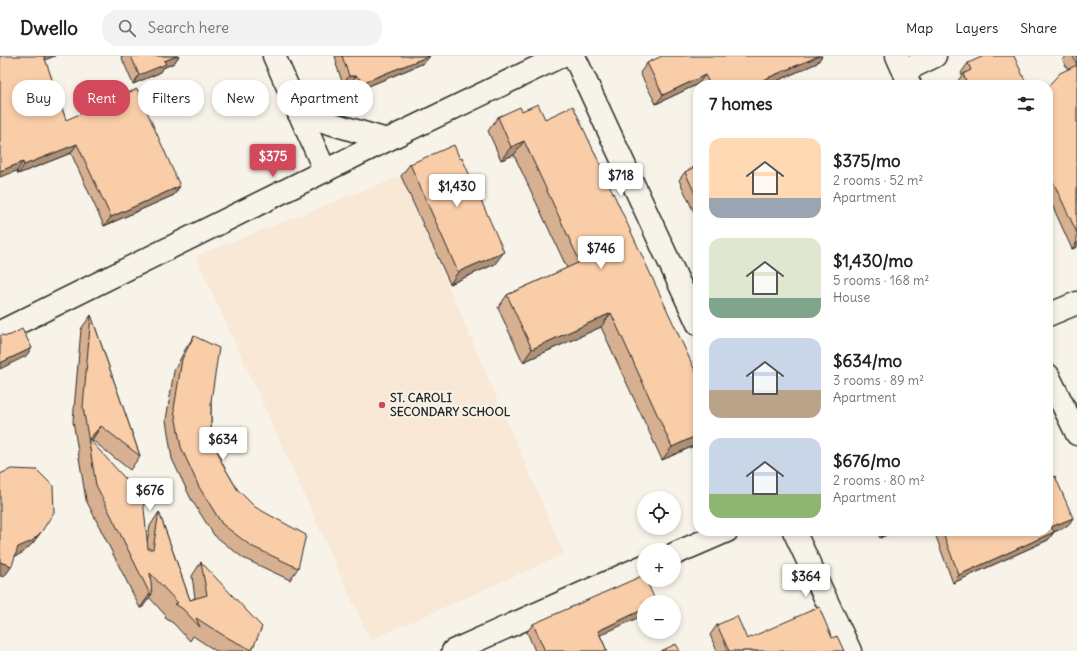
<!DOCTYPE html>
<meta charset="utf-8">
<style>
body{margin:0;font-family:Delius,sans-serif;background:#f2f2f2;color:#202124;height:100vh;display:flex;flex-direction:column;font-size:15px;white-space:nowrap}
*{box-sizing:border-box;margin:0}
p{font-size:13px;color:#757577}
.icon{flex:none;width:22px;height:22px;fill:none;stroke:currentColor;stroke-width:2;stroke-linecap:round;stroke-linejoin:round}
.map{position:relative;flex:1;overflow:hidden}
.drawer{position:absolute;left:693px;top:24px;width:360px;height:456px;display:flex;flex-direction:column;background:#fff;border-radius:16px;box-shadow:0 2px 6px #0003}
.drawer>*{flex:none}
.hud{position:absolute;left:12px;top:24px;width:380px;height:36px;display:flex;gap:8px}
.fabs{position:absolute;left:637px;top:435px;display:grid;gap:8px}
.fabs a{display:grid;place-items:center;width:44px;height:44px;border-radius:50%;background:#fff;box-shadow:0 2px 6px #0003;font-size:20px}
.price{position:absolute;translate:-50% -34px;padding:0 9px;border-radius:4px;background:#fff;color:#222;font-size:13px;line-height:26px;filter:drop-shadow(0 1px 2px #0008)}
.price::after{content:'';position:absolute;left:50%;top:24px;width:12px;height:9px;margin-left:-6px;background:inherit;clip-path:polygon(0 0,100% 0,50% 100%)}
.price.current{background:#d1495b;color:#fff}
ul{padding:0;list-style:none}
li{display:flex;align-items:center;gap:12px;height:100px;padding:0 16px}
li span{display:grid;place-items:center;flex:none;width:112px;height:80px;border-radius:12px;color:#555}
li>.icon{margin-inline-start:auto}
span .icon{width:48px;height:48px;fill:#fffc;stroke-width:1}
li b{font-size:17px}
h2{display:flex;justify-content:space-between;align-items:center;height:48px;padding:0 16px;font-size:17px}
.pill{padding:0 14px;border-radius:16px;background:#fff;box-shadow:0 2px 6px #0003;font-size:14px;line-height:36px}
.pill.current{background:#d1495b;color:#fff}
header{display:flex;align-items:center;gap:24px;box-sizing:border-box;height:56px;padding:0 20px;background:#fff;border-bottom:1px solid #e0e0e0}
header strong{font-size:19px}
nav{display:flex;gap:22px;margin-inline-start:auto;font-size:14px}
.search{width:280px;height:36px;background:#f2f2f2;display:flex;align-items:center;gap:10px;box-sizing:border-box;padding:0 14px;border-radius:16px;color:#757577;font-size:15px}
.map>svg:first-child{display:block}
.built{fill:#f8e8d5}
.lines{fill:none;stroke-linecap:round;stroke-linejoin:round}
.minor-casing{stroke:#2b2b2b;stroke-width:25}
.minor{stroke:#f7f3e8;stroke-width:22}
.wall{fill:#d6b090;stroke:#2b2b2b}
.shaded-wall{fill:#ae9076;stroke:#2b2b2b}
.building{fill:#f9cda8;stroke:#2b2b2b}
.poi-dot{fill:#d1495b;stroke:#f7f3e8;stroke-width:1.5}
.labels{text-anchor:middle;stroke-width:4;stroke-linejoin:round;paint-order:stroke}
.poi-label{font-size:12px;font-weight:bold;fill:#2b2b2b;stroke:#f7f3e8;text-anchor:start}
</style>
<header>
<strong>Dwello</strong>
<div class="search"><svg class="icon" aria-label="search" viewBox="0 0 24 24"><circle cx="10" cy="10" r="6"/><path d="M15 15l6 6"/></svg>Search here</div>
<nav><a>Map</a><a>Layers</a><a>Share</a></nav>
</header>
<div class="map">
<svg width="1077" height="595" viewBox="0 0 1077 595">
<rect width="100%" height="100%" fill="#f7f3e8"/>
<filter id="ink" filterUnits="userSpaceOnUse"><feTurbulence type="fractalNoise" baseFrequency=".025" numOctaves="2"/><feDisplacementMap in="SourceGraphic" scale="8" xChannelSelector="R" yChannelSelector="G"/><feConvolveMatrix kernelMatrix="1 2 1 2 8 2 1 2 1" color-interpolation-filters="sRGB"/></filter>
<g filter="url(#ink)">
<polygon class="built" points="401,120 564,498 370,584 196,200"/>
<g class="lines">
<g class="minor-casing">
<g id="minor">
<polyline points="274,0 325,115"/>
<polyline points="574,0 698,268"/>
<polyline points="897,0 910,29"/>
<polyline points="904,15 935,0"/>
<polyline points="299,58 387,84"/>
<polyline points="1048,259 1077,247"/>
<polyline points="0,276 387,84 561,0"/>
<polyline points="1048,319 1077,378"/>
<polyline points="794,475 850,595"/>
<polyline points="674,498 727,475"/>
<polyline points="453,595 644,510"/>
</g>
</g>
<use href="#minor" class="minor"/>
</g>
<g class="wall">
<polygon points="121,0 179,0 174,7 163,12 159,17 133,28"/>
<polygon points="335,0 430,0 424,7 359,34 350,28 343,28 336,8 337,7"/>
<polygon points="822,0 817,7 768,29 699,29 698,28 656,48 640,17 647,7"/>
<polygon points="1066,0 1077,0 1077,191 1072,193 1048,140 1048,30 1068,14 1063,4"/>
<polygon points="45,4 66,64 180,130 174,139 104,170 71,97 18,118 17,115"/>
<polygon points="968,7 1027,29 956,29 956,28 962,19 961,17"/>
<polygon points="522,55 545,63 698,321 698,388 662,404 601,271 523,306 498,252 507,239 567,212 514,99 501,104 488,75 498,61"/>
<polygon points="410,108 495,208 450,228 401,120"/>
<polygon points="698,109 698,165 679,124 685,116"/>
<polygon points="91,259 140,400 130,414 92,384 91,385 147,486 150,470 159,456 190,544 195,542 192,520 201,506 252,594 251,595 216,595 193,580 190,585 173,567 165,562 166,560 149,541 142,552 140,552 86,444 73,365 81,273"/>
<polygon points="194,280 211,345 211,377 222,407 237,433 298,512 290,524 243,502 214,479 191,443 172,403 166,364 174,315 186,292"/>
<polygon points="1068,470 1054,476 1048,484 953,527 934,475 1048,475"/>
<polygon points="876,475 895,475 880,482"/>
<polygon points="533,568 600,579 607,595 535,595 527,576"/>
<polygon points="717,569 747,583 832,582 844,595 717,595 710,579"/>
</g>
<g class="shaded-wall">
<polygon points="42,0 55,0 37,7"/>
<polygon points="177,0 179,0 174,7 163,12 159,17 133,28 139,19 164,5"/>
<polygon points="429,0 430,0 424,7 359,34 364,26"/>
<polygon points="819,0 822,0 817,7 768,29 756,29 758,26"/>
<polygon points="705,19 698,28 656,48 663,39"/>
<polygon points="349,20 356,20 350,28 343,28"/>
<polygon points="524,85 514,99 501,104 511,91"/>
<polygon points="77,88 71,97 18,118 24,109"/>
<polygon points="23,106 17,115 0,121 0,115"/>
<polygon points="180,130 174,139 104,170 111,161"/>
<polygon points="1077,186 1077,191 1072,193"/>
<polygon points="504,196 495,208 450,228 458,216"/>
<polygon points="611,257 601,271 523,306 532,293"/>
<polygon points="32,292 26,300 0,313 0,307"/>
<polygon points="101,370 92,384 89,387 88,385"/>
<polygon points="698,379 698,388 662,404 672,391"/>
<polygon points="1073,462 1068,470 1046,479 1051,471"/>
<polygon points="42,475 33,487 24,496 10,503 18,491"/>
<polygon points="885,475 895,475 880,482"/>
<polygon points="1054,476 1048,484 953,527 959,519"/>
<polygon points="0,506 12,510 4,521 0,520"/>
<polygon points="150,538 152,538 142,552 140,552"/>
<polygon points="644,553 644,559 592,583 598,575"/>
</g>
<g class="building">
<polygon points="0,0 44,0 66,64 137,33 180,130 111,161 77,88 24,109 23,106 0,115"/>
<polygon points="131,0 177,0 164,5 166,8 139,19"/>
<polygon points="342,0 429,0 364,26 356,20 349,20"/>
<polygon points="662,0 819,0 758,26 759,28 756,29 710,29 705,19 663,39 647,7"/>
<polygon points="984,0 1014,0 1027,29 968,29 963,18 971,14 968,7"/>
<polygon points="1073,0 1077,0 1077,9"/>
<polygon points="1077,9 1077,177 1048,115 1048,30 1060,17"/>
<polygon points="538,48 545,63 573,50 698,321 698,379 672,391 611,257 532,293 507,239 580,206 524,85 511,91 498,61 520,51 522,55"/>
<polygon points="454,89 460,103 462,102 504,196 458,216 410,108"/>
<polygon points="698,109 698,144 685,116"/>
<polygon points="91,259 140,400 101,370 89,383 143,442 148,493 153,493 159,456 190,544 207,539 201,506 262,571 252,594 226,581 196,562 200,571 183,553 175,548 178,547 150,517 152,538 150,538 96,429 83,351"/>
<polygon points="22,273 32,292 0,307 0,280 2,279 6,280 11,279"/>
<polygon points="194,280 219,292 211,345 211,377 222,407 237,433 255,451 306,479 298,512 251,490 222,468 199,431 181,391 174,353 182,303"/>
<polygon points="11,413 37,414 53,430 54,456 42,475 32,485 18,491 12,510 0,506 0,418"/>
<polygon points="1055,420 1073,462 1051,471 1054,476 959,519 942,475 1048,475 1048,423"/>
<polygon points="644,519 644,524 646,524 656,546 644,546 644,553 598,575 607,595 545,595 533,568"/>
<polygon points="819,551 832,582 837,580 844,595 729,595 717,569 737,560 747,583"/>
<polygon points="676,588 680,595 661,595"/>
</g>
</g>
<circle class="poi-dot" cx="382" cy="349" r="4"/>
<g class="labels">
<g class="poi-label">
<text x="390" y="346">ST. CAROLI<tspan x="390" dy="14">SECONDARY SCHOOL</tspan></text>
</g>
</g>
</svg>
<div class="fabs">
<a><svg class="icon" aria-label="locate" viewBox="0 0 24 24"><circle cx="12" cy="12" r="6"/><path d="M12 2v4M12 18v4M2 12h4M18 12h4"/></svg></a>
<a>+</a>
<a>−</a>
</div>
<b class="price current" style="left:273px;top:122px">$375</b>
<b class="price" style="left:621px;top:141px">$718</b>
<b class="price" style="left:457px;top:152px">$1,430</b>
<b class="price" style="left:601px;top:214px">$746</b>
<b class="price" style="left:223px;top:405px">$634</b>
<b class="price" style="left:150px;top:456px">$676</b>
<b class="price" style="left:806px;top:542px">$364</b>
<div class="hud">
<a class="pill">Buy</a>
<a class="pill current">Rent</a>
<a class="pill">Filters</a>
<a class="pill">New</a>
<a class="pill">Apartment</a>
</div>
<section class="drawer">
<h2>7 homes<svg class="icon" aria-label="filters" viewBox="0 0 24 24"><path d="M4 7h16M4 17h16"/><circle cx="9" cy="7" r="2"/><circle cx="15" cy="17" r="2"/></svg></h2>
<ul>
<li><span style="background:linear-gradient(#ffd9b3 75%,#9aa5b1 0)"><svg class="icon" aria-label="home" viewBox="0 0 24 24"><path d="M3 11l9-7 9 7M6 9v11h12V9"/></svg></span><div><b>$375/mo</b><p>2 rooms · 52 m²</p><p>Apartment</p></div></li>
<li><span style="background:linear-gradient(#dfe7d0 75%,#7fa58c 0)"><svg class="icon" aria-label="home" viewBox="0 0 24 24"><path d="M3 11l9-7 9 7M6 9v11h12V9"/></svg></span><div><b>$1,430/mo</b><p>5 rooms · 168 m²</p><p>House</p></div></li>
<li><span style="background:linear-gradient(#c9d6e8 65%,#b9a48a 0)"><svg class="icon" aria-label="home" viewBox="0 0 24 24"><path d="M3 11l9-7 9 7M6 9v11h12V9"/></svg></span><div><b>$634/mo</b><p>3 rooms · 89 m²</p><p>Apartment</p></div></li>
<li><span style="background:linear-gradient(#c9d6e8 70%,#8fb573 0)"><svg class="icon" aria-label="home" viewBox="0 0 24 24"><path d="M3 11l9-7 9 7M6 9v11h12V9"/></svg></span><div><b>$676/mo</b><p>2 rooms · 80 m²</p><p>Apartment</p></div></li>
</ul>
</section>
</div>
